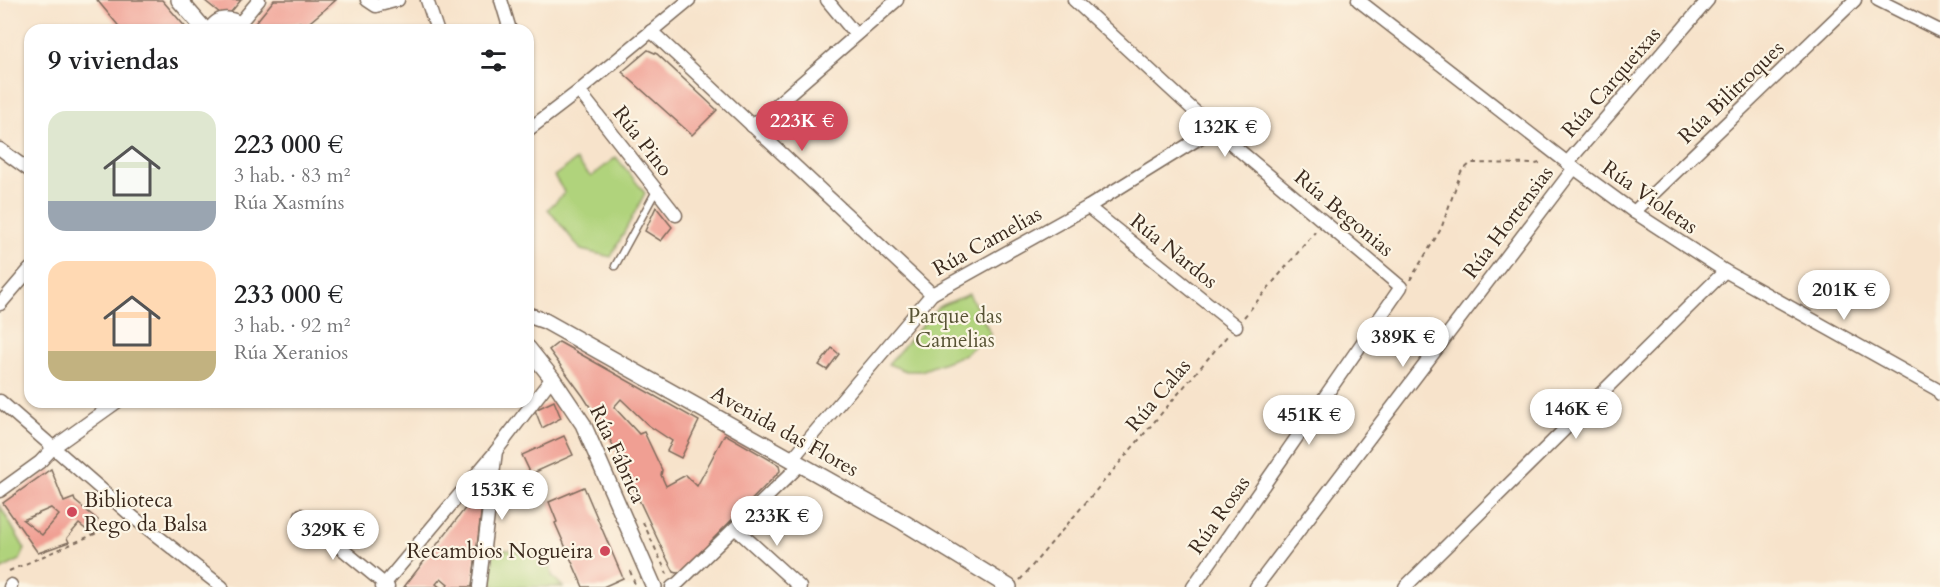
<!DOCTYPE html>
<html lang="es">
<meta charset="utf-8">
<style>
body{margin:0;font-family:Cardo,serif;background:#f2f2f2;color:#202124;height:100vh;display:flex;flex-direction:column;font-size:22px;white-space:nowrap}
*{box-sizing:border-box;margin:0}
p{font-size:20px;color:#757577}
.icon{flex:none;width:33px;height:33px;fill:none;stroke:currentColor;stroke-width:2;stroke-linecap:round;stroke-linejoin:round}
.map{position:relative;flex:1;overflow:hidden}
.drawer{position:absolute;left:24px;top:24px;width:510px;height:384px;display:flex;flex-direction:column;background:#fff;border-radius:18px;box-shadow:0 2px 4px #0004}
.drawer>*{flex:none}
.price{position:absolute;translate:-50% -51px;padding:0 14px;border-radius:21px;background:#fff;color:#222;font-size:20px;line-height:39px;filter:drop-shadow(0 2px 3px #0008)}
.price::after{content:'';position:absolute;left:50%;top:36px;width:18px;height:14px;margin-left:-9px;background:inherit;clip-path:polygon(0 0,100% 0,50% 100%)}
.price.selected{background:#d1495b;color:#fff}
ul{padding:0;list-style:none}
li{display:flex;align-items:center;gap:18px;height:150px;padding:0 24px}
li span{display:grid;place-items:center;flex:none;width:168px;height:120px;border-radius:18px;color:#555}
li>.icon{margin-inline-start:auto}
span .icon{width:72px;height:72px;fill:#fffc;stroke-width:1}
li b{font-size:26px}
h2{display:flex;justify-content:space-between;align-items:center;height:72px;padding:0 24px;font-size:26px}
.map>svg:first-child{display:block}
.green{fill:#b0d37b;stroke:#767e4c;stroke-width:1.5}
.building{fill:#f09f93;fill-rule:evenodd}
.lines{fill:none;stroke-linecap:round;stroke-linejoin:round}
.service-casing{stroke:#7d6b5b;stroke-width:9}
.minor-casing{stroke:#7d6b5b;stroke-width:15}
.tertiary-casing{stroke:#7d6b5b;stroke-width:18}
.path{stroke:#7d6b5b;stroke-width:2;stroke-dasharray:4.5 4.5;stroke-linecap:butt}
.service{stroke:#fff;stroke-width:6}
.minor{stroke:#fff;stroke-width:12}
.tertiary{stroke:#fff;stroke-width:15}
.poi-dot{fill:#d1495b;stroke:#fcf5e5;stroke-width:2}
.labels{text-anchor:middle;stroke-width:4.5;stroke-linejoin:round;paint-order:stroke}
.street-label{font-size:21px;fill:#3b2a1e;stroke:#fcf5e5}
.park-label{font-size:21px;fill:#585435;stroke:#fcf5e5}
.poi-label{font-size:21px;fill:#3b2a1e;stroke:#fcf5e5;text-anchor:start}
</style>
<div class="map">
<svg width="1940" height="587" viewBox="0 0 1940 587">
<rect width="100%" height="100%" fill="#fcf5e5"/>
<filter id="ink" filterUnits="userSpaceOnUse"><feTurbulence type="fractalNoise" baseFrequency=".0167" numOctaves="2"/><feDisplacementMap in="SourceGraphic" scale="12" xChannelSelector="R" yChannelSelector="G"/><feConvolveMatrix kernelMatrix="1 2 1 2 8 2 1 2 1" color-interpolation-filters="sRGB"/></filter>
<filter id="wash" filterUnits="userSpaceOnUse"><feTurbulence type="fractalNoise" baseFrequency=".008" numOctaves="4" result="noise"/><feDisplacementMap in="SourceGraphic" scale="24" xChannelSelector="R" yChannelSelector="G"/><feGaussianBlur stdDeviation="1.35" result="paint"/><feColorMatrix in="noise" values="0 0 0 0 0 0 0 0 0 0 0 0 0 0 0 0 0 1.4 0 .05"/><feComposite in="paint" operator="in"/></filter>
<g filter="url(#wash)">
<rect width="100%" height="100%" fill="#f7e3cb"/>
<g class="green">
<polygon points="616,157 645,193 611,257 581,250 548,209 565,193 554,176 576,160 591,177"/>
<polygon points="969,294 991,334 963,355 921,371 906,371 888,364 938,307"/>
<polygon points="0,506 25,549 20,560 0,570"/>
<polygon points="494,548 549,556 552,576 563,587 495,587 491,579"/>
</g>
<g id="blocks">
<g class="building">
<polygon points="97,0 162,0 188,30 122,30"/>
<polygon points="204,0 241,0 226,18"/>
<polygon points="274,0 336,0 305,26 300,22 265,30 253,30 252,27"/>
<polygon points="648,50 657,54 717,110 692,135 622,72"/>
<polygon points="656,207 672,227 661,241 645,231"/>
<polygon points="559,342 699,421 681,458 667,451 672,441 648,425 621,399 614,407 639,434 644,432 662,470 661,475 666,486 686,475 697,486 725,434 779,465 780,471 714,538 681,574 674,572 665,555 614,447 599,421 583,396 549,350"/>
<polygon points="832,348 839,354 827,370 819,365"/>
<polygon points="554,401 561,418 542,428 535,410"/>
<polygon points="564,436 573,455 531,474 522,455"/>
<path d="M51 469 64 502 74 498 75 501 98 520 88 531 79 524 67 538 69 542 38 553 3 503ZM51 508 59 515 42 535 23 520Z"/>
<polygon points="584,487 623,578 603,587 583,587 555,523 557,522 549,502"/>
<polygon points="470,502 482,505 472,587 446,587 448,584 441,578 436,584 440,587 404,587"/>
</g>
</g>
</g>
<g filter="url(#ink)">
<use href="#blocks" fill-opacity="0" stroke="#7d6b5b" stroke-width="1.5"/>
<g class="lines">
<g class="service-casing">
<polyline id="service" points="615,266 656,191"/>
</g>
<g class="minor-casing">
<g id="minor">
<polyline points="367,0 376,6 398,0"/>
<polyline points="427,0 437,30"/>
<polyline points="501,0 510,30"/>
<polyline points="827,0 856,35"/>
<polyline points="1074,0 1214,129 1401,287 1193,587"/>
<polyline points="1358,0 1574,168 1634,212 1725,271 1938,390 1940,394"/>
<polyline points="1878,0 1940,31"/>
<polyline points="239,24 259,0"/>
<polyline points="651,31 932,294"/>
<polyline points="579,91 676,215"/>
<polyline points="752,126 897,0"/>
<polyline points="528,130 579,91 689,0"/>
<polyline points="0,149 30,171"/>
<polyline points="1567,163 1708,0"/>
<polyline points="1088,207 1236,326"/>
<polyline points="1634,212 1855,0"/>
<polyline points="0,304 30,269"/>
<polyline points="0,401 133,517 222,587"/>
<polyline points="792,459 932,294 1088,207 1214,129"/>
<polyline points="0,491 40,462 54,447 117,402"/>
<polyline points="301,515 388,587"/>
<polyline points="735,528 800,587"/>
<polyline points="10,587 11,585"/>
<polyline points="382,587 496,451 552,378"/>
<polyline points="479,587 496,451"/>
<polyline points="672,587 678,583 801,464"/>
<polyline points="1256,587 1574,168"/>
<polyline points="1405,587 1725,271"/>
</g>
</g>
<g class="tertiary-casing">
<g id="tertiary">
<polyline points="179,0 205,30"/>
<path d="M211 30C219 16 235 17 243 30"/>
<polyline points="528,315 545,321 903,522 1009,587"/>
<polyline points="528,348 552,378 583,424 654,587"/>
</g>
</g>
<g class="path">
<polyline points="1410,280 1441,229 1461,172 1471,163 1535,164 1544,162"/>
<polyline points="1244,317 1315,232"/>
<polyline points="643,522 667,574"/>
<polyline points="9,571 120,523"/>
<polyline points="630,571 636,587"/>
<polyline points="1020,580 1228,335"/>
</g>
<use href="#service" class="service"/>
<use href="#minor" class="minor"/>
<use href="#tertiary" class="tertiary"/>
</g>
</g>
<g class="poi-dot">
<circle cx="72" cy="512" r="6"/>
<circle cx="605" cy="551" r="6"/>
</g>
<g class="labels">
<g class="street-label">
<text transform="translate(1611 82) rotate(-49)" y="7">Rúa Carqueixas</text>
<text transform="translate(1731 92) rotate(-44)" y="7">Rúa Bilitroques</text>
<text transform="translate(643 141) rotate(52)" y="7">Rúa Pino</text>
<text transform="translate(1650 197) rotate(35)" y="7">Rúa Violetas</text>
<text transform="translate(1344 213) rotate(40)" y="7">Rúa Begonias</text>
<text transform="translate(1508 222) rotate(-53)" y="7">Rúa Hortensias</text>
<text transform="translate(987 241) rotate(-29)" y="7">Rúa Camelias</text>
<text transform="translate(1174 251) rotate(39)" y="7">Rúa Nardos</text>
<text transform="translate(1158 395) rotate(-50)" y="7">Rúa Calas</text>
<text transform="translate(785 431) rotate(29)" y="7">Avenida das Flores</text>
<text transform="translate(618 454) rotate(65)" y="7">Rúa Fábrica</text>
<text transform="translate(1219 515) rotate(-55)" y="7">Rúa Rosas</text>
</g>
<g class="park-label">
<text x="955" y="323">Parque das<tspan x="955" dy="24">Camelias</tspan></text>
</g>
<g class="poi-label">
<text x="84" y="507">Biblioteca<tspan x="84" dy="24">Rego da Balsa</tspan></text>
<text x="593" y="558" text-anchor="end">Recambios Nogueira</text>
</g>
</g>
</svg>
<b class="price selected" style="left:802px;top:152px">223K €</b>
<b class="price" style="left:1225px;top:158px">132K €</b>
<b class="price" style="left:1844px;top:321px">201K €</b>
<b class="price" style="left:1403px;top:368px">389K €</b>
<b class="price" style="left:1576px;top:440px">146K €</b>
<b class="price" style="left:1309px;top:446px">451K €</b>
<b class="price" style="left:502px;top:521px">153K €</b>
<b class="price" style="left:777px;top:547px">233K €</b>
<b class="price" style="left:333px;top:561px">329K €</b>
<section class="drawer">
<h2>9 viviendas<svg class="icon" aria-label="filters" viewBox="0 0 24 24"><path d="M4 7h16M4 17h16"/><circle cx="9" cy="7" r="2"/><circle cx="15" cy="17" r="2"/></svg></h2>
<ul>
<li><span style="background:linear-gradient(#dfe7d0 75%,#9aa5b1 0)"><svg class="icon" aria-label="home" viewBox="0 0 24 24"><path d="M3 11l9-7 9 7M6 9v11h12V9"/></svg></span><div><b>223 000 €</b><p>3 hab. · 83 m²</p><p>Rúa Xasmíns</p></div></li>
<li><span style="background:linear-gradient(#ffd9b3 75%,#c2b280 0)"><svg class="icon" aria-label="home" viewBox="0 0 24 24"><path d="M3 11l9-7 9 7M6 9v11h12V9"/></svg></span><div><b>233 000 €</b><p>3 hab. · 92 m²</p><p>Rúa Xeranios</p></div></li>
</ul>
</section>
</div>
